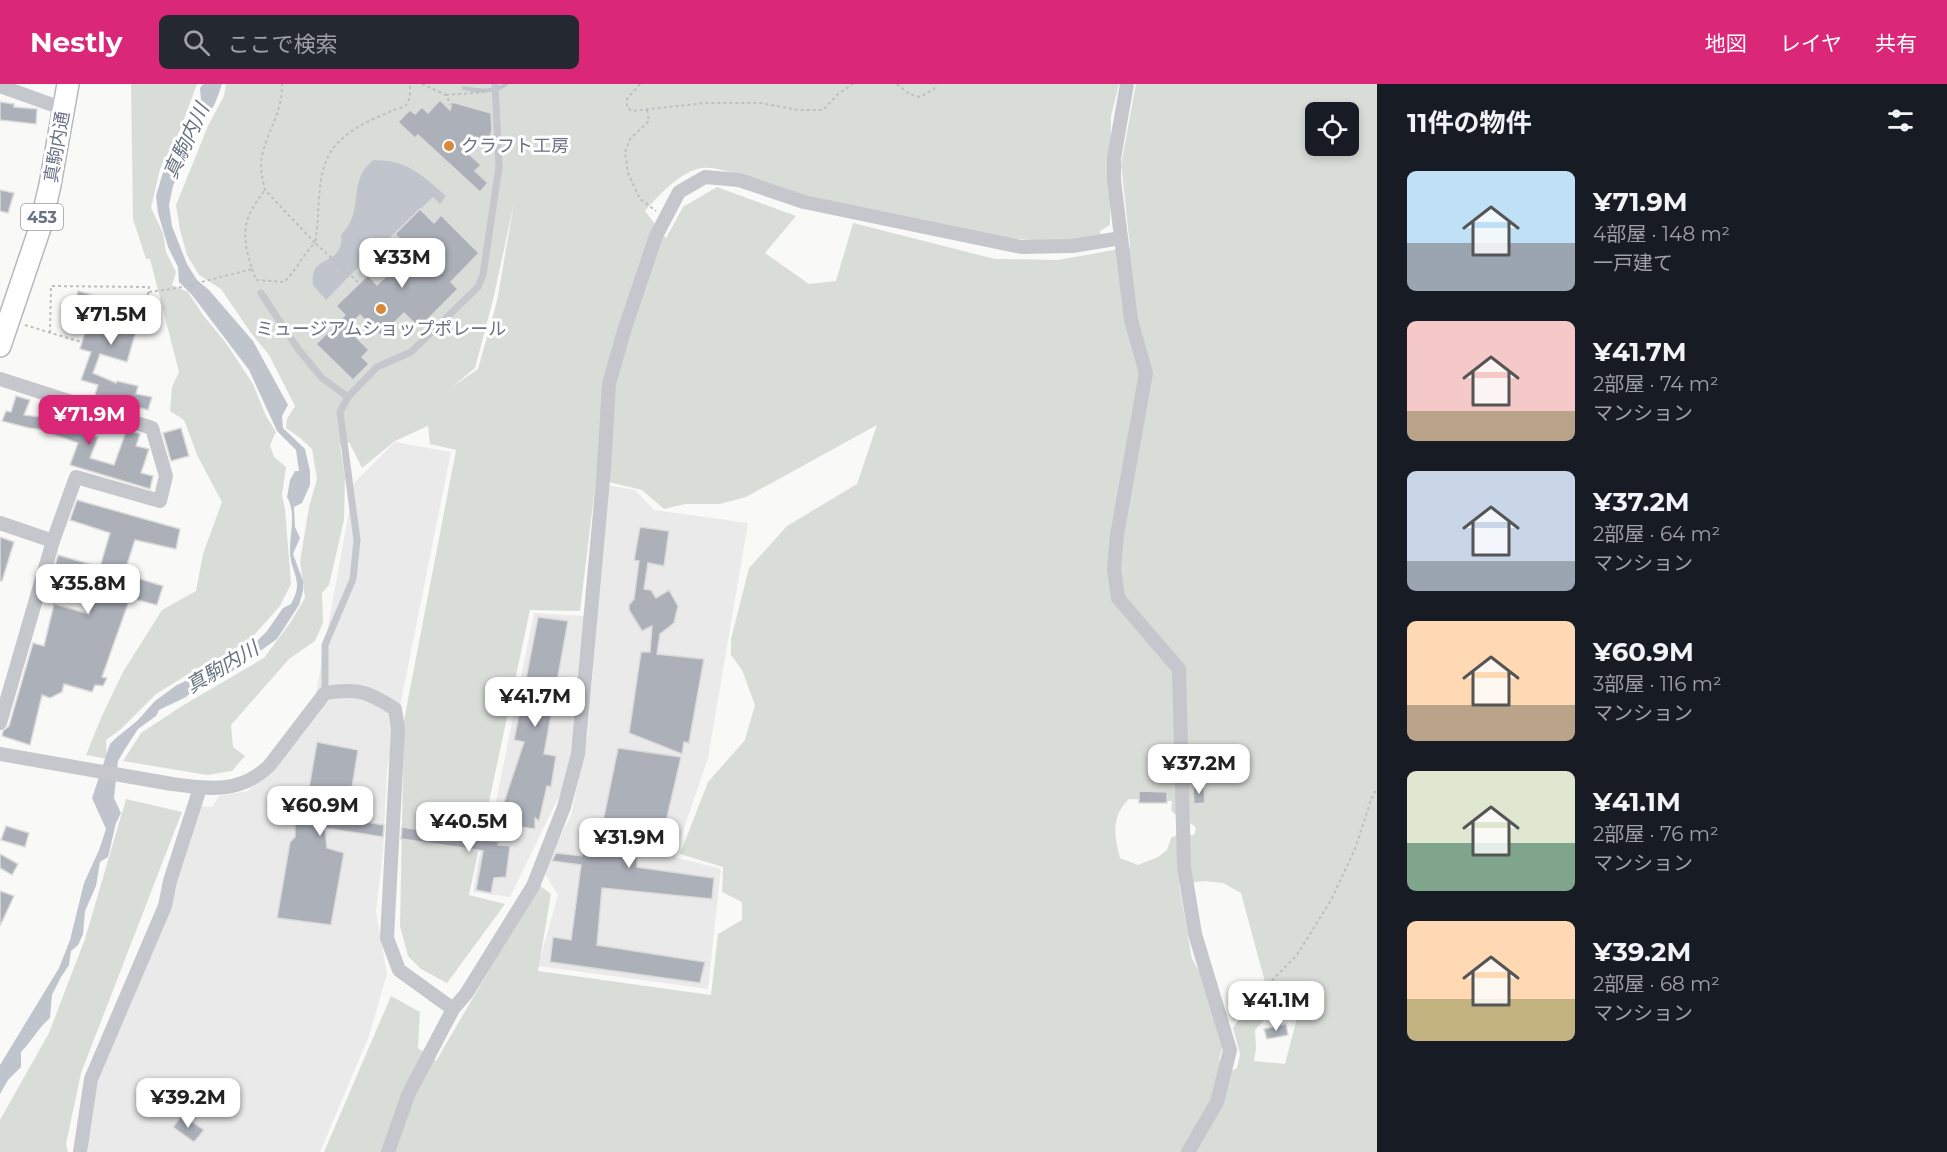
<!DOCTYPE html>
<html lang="ja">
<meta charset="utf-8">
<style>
body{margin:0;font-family:Montserrat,"Noto Sans JP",sans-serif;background:#242831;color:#f1f3f6;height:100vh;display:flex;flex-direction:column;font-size:22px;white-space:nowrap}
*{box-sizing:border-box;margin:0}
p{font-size:20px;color:#9ea1a6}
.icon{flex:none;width:33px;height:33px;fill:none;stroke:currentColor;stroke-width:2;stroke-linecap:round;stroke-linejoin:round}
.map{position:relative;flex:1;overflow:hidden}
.drawer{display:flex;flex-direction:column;background:#171b24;width:570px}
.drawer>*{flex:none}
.tools{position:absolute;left:1305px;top:18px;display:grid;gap:12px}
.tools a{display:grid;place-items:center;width:54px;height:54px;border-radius:9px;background:#171b24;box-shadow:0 3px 9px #0003;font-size:30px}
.price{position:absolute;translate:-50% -51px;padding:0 14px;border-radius:12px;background:#fff;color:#222;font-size:20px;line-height:39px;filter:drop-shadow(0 2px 3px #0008)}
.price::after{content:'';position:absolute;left:50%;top:36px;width:18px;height:14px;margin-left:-9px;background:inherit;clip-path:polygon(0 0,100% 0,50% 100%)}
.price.on{background:#db2777;color:#fff}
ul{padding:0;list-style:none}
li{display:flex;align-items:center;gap:18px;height:150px;padding:0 30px}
li span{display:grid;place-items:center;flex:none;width:168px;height:120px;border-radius:9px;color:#555}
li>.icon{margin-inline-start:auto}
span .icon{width:72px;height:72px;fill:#fffc;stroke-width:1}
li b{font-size:26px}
h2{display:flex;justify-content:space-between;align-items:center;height:72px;padding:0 30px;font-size:26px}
header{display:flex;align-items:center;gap:36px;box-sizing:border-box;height:84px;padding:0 30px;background:#db2777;color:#fff}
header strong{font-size:28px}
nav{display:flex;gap:33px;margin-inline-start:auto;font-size:21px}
.search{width:420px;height:54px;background:#242831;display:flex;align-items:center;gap:15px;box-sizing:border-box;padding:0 21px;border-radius:9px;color:#9ea1a6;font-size:22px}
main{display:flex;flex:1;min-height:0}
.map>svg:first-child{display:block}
.built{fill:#eaeaea}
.green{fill:#d8ded7;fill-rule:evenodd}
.water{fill:#c0c5cd}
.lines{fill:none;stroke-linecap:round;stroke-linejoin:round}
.stream{stroke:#c0c5cd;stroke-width:4}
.building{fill:#acb0b9;stroke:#dbdbd9;stroke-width:1.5}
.trunk-casing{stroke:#b6b8bd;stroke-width:24}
.path{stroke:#bdbec2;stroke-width:2;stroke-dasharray:3 3;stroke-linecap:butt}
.service{stroke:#c5c7cc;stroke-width:7}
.minor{stroke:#c5c7cc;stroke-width:14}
.trunk{stroke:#fff;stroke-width:21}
.poi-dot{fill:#d78839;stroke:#fff;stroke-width:2}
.labels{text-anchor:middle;stroke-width:6;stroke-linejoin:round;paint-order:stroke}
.shield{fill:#fff;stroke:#979caa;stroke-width:1.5}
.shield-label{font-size:16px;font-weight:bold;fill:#6a7286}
.poi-label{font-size:18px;fill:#6a7286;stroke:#fff;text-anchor:start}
.street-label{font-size:18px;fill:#6a7286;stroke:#fff}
.water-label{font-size:20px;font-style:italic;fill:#677381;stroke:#fff}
</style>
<header>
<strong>Nestly</strong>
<div class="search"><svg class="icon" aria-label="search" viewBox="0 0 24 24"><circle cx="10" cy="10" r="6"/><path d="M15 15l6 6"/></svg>ここで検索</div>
<nav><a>地図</a><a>レイヤ</a><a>共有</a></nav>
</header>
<main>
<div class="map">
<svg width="1377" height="1068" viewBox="0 0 1377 1068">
<rect width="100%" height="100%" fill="#f9f9f7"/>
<g class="built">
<polygon points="395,358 451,368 387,687 383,769 376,827 387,890 369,952 320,1068 88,1068 86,1061 96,997 201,722 212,723 219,712 248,707 290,664 312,632 354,399"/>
<polygon points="607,401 635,406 654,426 748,439 708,674 674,773 721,785 708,905 538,882 558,811 543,787 571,731 588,650"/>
<polygon points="534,529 585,532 577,647 568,694 510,813 473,808 479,773 491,742"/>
</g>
<g class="green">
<polygon points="131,0 197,0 180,46 160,85 151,124 163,149 166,168 176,188 172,201 188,208 203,231 226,259 253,300 266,332 276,348 270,361 274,373 286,383 282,411 285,425 291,500 280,522 248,558 223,579 190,589 156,610 121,645 106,656 107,675 86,671 101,634 123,588 162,526 196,507 203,470 222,418 198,373 184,336 170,327 172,303 179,288 150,175 146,175 133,135"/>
<path d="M226 0H1119L1111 32 1110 141 1100 147V154C1030 164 960 147 892 131 858 124 824 117 790 108 767 102 724 82 702 84 681 87 658 112 645 127L666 154 683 123 717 103 796 132 765 169 809 200 836 197 853 139 995 175 1058 176 1130 163 1121 80 1136 0H1377V1068H324L391 912 420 928 418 964 436 977 539 801 551 810 538 887 711 911 718 850 742 836V818L722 808 723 783 680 770 708 698 745 656 755 621 742 586 731 571V555L749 484 787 442 857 400 877 341 746 413 720 420H685L664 425 642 406 596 395 580 527 530 526 469 811 505 820 447 899 421 885 408 872 400 842 404 636 456 366 430 360 428 342 395 357 362 384 349 358 340 362 345 393 344 436 329 501 322 509 323 539 315 557 289 575 231 641 233 663 245 672 232 687 207 691 123 677 141 649 182 622 264 574 290 539 305 514 300 478 309 423 317 395 312 365 299 353 286 344 287 335 295 322 269 271 251 249 221 205 199 191 187 171 180 146 176 121 208 42 224 12ZM1316 28H1348V62H1316ZM514 119 497 217 478 285 452 303 475 284 493 216ZM1129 715 1172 717 1171 726C1178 735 1189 736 1196 744L1194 751 1178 750 1171 754 1167 766 1158 773 1138 781 1120 774C1114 752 1111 732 1129 715ZM1205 797 1223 799 1241 809 1272 924 1298 930 1285 980 1254 977 1256 964 1255 946 1264 936 1261 926 1256 921 1240 934 1233 944 1240 970 1237 984 1229 988 1219 976 1223 961 1224 930 1192 875 1179 800Z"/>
<polygon points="126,715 182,728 81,989 66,1060 68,1068 0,1068 0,1036 49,949 85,855"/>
</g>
<g class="water">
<path d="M203 0H222C217 15 213 30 198 38L194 56 173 102 169 121 172 142 187 180 197 196 209 206 253 257 288 321 282 332 283 344 305 365 310 387V401L302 419 294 423 295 443 300 454 293 470 303 497V507L299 521 277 555 217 598H202L186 613 159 626 156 632 138 645 125 665 118 677 114 714 121 729 116 739 108 773 100 778 96 802 85 827 83 850 78 861 71 867 69 881 61 893 52 911 50 934C38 944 32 957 21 968V983L8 996 0 1010V981L59 884 70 856 84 799 99 766 106 745 92 714 110 660 116 654 137 637 155 617 177 601 211 585 222 583 230 576 246 568 267 547 283 524 291 520C294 514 297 508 297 501 297 491 290 480 290 469 289 450 297 431 287 413L290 396 295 387H299L296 366 277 347 249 286 192 211 179 198 178 183 168 163 158 129 156 112 166 78 192 27 201 16 200 4Z"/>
<path d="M373 76C408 76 422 91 446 112L440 120 433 113 387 156 376 157 374 167 326 216 313 201C309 168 344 184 341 151 366 126 346 98 373 76Z"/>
</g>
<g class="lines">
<path class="stream" d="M464 4C476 7 496 9 506 0"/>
</g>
<g class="building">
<polygon points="440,16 450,26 452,18 491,29 492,46 489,56 475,53 468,69 481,81 475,87 488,99 480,108 418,51 415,54 398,38 410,26 415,30 422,23 428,29"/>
<polygon points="0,18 14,20 14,23 37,25 36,40 0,36"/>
<polygon points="0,106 14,109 8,129 0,127"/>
<polygon points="420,125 434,139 441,131 479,169 451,198 458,205 419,244 404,229 381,252 360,231 347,244 369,266 362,273 369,280 353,296 316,260 345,231 336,222 368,191 377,201 412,167 395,150"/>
<polygon points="78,207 128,221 126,228 149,235 145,249 136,247 127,278 100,270 93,289 116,299 117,297 138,302 136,310 152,313 148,326 105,314 105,317 94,314 98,301 81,296 91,268 80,265 92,225 75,220"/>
<polygon points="16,312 30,316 24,331 62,336 78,341 76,347 98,353 90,374 114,381 127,345 140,350 136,362 149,365 141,389 153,392 150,405 70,381 78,359 53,350 55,347 29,344 2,337 6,327 11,328"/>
<polygon points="181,344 189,372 171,377 163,349"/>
<polygon points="77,416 180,445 176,465 135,456 124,490 163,502 157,521 130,514 102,593 107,594 103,602 95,601 92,608 64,600 62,608 50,614 42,611 30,661 2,652 3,647 9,642 33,559 44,562 54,520 89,530 96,505 61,492 61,487 54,485 58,471 100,483 110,449 70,436"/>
<polygon points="640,443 669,447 664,482 648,479 644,505 651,506 656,514 669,506 678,522 674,539 660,550 657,570 704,575 689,659 684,658 682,670 629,649 641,568 650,568 652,542 642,547 629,526 629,521 634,515 639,477 634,476"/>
<polygon points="0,453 14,458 2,497 0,497"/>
<polygon points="538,533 568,537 544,670 556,672 551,703 547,702 539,737 535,734 535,745 513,742 513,744 496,742 524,658 514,656"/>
<polygon points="317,658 358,666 347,735 384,741 383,753 325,744 327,764 344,769 331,841 277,834 290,758 295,753 295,741 279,738 278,722 300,725 303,703 309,704"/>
<polygon points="618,664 681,673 663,751 631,750 628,769 637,771 637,783 714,794 712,815 602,804 597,861 705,878 700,899 550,878 553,853 571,856 581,781 552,777 556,769 582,772 583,759 598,762"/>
<polygon points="1193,703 1204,703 1205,719 1194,720"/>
<polygon points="1139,707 1167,708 1167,719 1139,719"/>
<polygon points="6,742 29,749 25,763 1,756"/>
<polygon points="402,743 499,758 498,761 510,762 506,793 494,794 491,809 476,806 483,767 401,755"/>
<polygon points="0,770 18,780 12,791 0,784"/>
<polygon points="0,807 14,812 0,842"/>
<polygon points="1286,940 1288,951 1267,955 1264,945"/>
<polygon points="182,1031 204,1046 194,1058 173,1043"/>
</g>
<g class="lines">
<g class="trunk-casing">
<polyline id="trunk" points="0,262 40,144 50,101 68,0"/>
</g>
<g class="path">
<polyline points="422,0 446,11 451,21"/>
<polyline points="640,0 627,15 627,22 631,27 707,19 761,19 798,26 823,26 838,10 853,0"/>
<polyline points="897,0 909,10 920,13 934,5 936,0"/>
<polyline points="446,11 486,8"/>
<polyline points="647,26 649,37 630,55 625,68 628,89 640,115 656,127"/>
<path d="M252 185 256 196 284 198C297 186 303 170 315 159L265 106C262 94 259 81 263 68 269 44 283 26 282 0"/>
<path d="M358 198 315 159C322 124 312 79 343 54 356 42 375 34 392 27 395 25 402 24 405 22 411 17 410 7 410 0"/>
<path d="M149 208 178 204 252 185C241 150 242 135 265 106"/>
<polyline points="25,241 81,258"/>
<polyline points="50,249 51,202 149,203 145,231"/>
<polyline points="1234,935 1297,871 1331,816 1355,765 1371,716 1377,704"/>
</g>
<g class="service">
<polyline points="261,209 298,265 322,294 348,313"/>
<polyline points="325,609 325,561 353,495 357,456 340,328 348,313 377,283 411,268 478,203 483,191 499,83 495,0"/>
</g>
<g class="minor">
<polyline points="1127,0 1114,74 1114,96 1131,236 1146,289 1117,451 1114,485 1118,514 1179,585 1184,783 1195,850 1230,966 1217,1018 1188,1068"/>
<polyline points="0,2 64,25"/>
<polyline points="0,295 152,344 166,392 160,417 76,393 53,457 0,639"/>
<polyline points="0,439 53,457"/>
<path d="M0 670 172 700C209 705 239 710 269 682L325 609C358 604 367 607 395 625L398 645 387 854 399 886 453 925"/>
<polyline points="80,1068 91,995 165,822 170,797 200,704"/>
<polyline points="388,1068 408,1011 453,925 466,910 533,802 564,723 578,670 604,384 609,300 624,247 656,152 679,108 705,93 739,96 804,118 1021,163 1072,162 1121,154"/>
</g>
<use href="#trunk" class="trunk"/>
</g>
<g class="poi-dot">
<circle cx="449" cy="62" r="6"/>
<circle cx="381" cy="225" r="6"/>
</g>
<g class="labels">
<rect class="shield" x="21" y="120" width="42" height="26" rx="4.5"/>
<g class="shield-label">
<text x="42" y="139">453</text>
</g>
<g class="poi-label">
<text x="461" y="68">クラフト工房</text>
<text x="381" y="251" text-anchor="middle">ミュージアムショップポレール</text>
</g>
<g class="street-label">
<text transform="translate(57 63) rotate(-80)" y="6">真駒内通</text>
</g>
<g class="water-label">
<text transform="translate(186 57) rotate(-65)" y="7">真駒内川</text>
<text transform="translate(222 583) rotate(-31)" y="7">真駒内川</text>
</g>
</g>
</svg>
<div class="tools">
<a><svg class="icon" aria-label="locate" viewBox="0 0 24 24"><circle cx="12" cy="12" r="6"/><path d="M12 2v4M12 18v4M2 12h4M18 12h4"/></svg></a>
</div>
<b class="price" style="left:402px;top:205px">¥33M</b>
<b class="price" style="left:111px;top:262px">¥71.5M</b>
<b class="price on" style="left:89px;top:362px">¥71.9M</b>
<b class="price" style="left:88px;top:531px">¥35.8M</b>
<b class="price" style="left:535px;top:644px">¥41.7M</b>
<b class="price" style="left:1199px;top:711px">¥37.2M</b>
<b class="price" style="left:320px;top:753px">¥60.9M</b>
<b class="price" style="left:469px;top:769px">¥40.5M</b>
<b class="price" style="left:629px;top:785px">¥31.9M</b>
<b class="price" style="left:1276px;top:948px">¥41.1M</b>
<b class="price" style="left:188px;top:1045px">¥39.2M</b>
</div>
<section class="drawer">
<h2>11件の物件<svg class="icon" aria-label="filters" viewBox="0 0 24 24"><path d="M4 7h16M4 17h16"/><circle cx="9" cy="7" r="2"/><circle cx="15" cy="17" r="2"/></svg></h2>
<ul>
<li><span style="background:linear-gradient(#bfe0f5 60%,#9aa5b1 0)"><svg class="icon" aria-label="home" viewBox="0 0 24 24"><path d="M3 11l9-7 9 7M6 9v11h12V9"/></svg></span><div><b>¥71.9M</b><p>4部屋 · 148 m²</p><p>一戸建て</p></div></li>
<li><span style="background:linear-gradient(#f6c9c9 75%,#b9a48a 0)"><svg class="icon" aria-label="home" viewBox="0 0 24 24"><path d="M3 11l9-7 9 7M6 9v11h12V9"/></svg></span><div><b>¥41.7M</b><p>2部屋 · 74 m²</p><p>マンション</p></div></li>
<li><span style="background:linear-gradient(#c9d6e8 75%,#9aa5b1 0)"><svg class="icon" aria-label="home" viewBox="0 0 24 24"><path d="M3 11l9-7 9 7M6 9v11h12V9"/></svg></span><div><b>¥37.2M</b><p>2部屋 · 64 m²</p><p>マンション</p></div></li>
<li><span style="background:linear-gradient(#ffd9b3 70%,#b9a48a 0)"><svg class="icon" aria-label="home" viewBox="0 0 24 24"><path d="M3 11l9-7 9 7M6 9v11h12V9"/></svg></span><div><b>¥60.9M</b><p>3部屋 · 116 m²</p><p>マンション</p></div></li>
<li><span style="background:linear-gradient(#dfe7d0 60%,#7fa58c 0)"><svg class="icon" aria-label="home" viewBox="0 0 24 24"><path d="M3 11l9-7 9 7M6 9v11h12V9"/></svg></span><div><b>¥41.1M</b><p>2部屋 · 76 m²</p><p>マンション</p></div></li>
<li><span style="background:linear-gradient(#ffd9b3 65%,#c2b280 0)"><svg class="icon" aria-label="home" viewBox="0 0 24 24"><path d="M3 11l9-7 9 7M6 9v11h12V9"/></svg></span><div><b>¥39.2M</b><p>2部屋 · 68 m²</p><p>マンション</p></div></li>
</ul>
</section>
</main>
